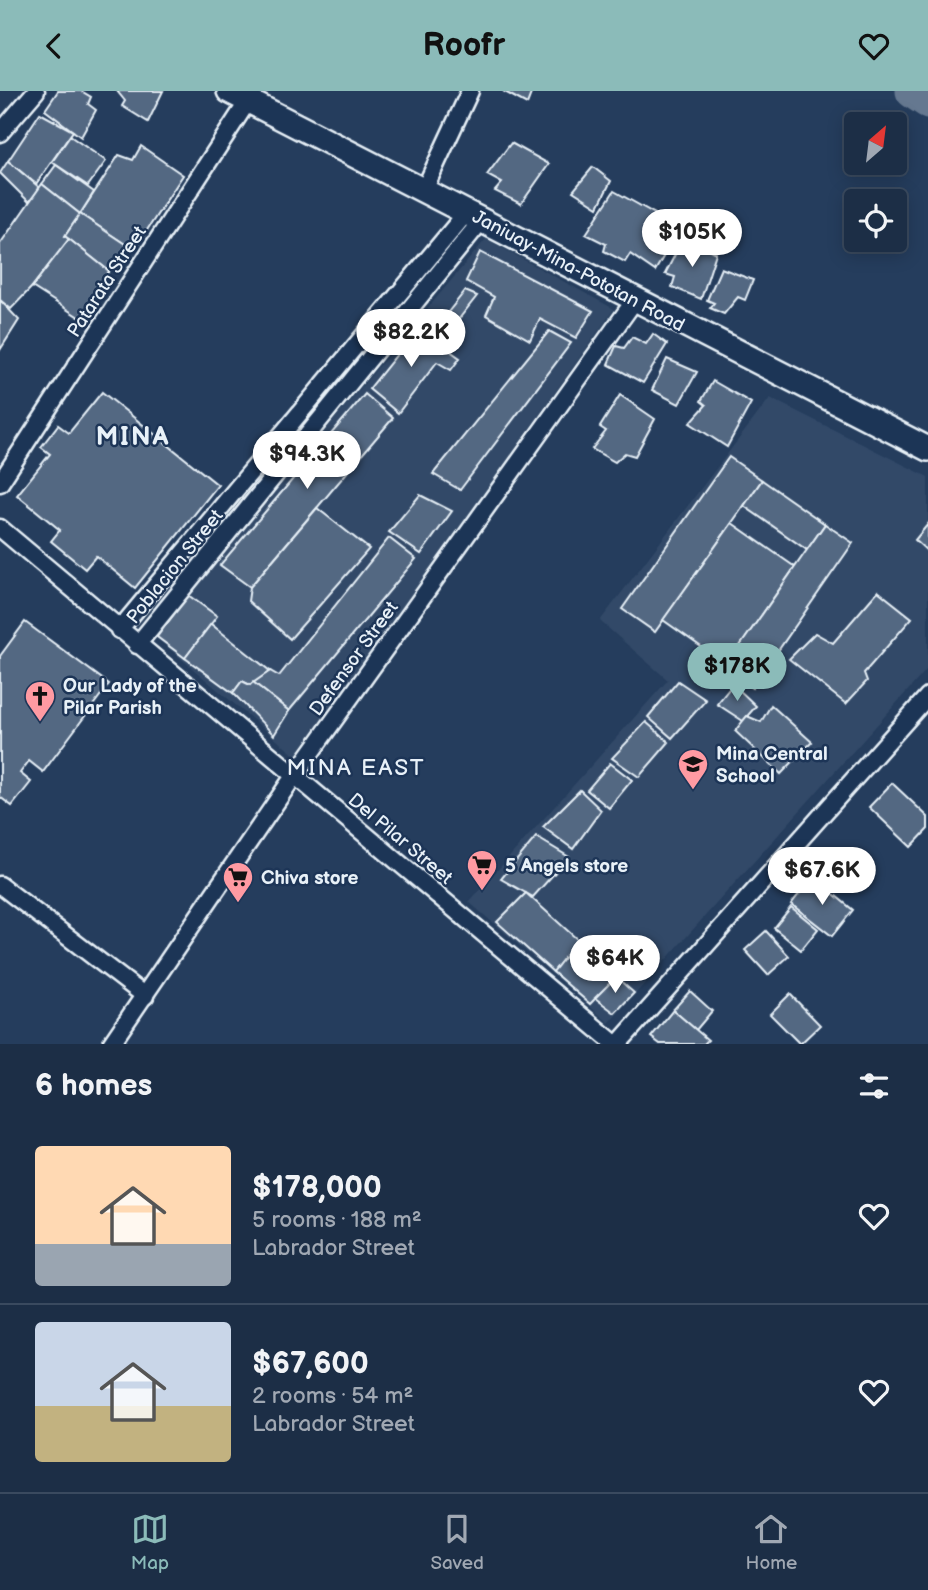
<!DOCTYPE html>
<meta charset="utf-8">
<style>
body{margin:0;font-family:"Balsamiq Sans",sans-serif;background:#25364d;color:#f1f3f6;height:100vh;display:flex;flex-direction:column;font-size:26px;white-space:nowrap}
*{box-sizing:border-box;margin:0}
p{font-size:23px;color:#a0a8b3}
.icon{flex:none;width:38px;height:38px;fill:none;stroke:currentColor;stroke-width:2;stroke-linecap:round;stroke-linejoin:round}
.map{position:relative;height:953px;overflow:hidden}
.side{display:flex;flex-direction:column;background:#1c2e46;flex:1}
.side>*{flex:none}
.needle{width:46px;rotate:28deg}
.buttons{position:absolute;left:844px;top:21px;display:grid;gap:14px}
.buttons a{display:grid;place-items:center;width:63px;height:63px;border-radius:7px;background:#1c2e46;box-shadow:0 4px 18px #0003,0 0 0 2px #3a4a5f;font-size:35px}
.price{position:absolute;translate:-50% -60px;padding:0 16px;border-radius:24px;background:#fff;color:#222;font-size:23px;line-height:46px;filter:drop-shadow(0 2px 4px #0008)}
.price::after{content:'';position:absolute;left:50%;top:42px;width:21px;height:16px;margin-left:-10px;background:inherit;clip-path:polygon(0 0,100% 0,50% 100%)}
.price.selected{background:#8bbbb9;color:#111}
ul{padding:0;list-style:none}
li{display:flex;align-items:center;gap:21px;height:175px;padding:0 35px}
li+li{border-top:2px solid #3a4a5f}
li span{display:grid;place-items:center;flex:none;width:196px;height:140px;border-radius:7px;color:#555}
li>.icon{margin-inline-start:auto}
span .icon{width:84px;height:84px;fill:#fffc;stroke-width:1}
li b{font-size:30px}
h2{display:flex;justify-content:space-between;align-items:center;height:84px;padding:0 35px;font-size:30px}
header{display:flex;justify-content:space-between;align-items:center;height:91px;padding:0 35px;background:#8bbbb9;color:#111;font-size:32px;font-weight:600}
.tab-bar{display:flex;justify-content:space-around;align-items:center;height:98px;border-top:2px solid #3a4a5f;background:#1c2e46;font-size:19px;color:#a0a8b3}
.tab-bar a{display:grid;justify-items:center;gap:4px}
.tab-bar .selected{color:#8bbbb9}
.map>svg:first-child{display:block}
.built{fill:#334a68}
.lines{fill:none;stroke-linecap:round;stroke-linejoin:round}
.river{stroke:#657890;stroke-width:35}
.building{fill:#536782;stroke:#e8f1f8;stroke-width:2}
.street-casing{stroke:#e8f1f8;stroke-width:21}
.secondary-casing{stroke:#e8f1f8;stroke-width:28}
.street{stroke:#1d3557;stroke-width:16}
.secondary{stroke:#1d3557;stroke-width:23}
.labels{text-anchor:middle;stroke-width:5;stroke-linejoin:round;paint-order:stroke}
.street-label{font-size:19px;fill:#e8f1f8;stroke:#1d3557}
.poi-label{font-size:19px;font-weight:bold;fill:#e8f1f8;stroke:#1d3557;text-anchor:start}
.quarter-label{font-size:23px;letter-spacing:2px;fill:#e8f1f8;stroke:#1d3557}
.district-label{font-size:26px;font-weight:bold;letter-spacing:2px;fill:#e8f1f8;stroke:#1d3557}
</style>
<header><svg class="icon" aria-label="back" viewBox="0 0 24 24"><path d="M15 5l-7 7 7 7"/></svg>Roofr<svg class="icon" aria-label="heart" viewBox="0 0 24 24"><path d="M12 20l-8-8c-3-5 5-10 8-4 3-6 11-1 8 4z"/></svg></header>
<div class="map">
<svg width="928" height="953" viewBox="0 0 928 953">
<rect width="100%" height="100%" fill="#253d5d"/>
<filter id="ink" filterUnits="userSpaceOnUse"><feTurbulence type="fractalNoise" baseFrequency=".0143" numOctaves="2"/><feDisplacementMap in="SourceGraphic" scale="14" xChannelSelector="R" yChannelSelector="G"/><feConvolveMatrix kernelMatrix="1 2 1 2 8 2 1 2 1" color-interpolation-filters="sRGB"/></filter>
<g filter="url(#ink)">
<g class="built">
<polygon points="486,148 614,218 297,666 153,544"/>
<polygon points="770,307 928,386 928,577 609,932 469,811 668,589 600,530"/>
</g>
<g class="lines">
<polyline class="river" points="913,0 928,10"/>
</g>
<g class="building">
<polygon points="58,0 81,0 91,6 88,13 96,19 81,46 45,19"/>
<polygon points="117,0 163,0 148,31 122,15 125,10"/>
<polygon points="503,0 532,0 527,13"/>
<polygon points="40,22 73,40 36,93 8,70"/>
<polygon points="70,45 106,70 88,95 52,71"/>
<polygon points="511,52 549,73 521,113 495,100 502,92 487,84"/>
<polygon points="141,55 183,84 134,159 80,123 119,64 133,69"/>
<polygon points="8,70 40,97 29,111 0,82"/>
<polygon points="56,74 94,101 80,123 42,93"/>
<polygon points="593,76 611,90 598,116 573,100"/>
<polygon points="42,93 80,123 65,145 69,148 32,196 11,218 0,209 0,153"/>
<polygon points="614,100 680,137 655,180 630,163 625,171 604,160 606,153 586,143"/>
<polygon points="80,123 128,155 109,180 65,145"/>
<polygon points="69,148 109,180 82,228 32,196"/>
<polygon points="698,152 716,162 701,208 672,196 675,186 665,183 680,154 695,158"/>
<polygon points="480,161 593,220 576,247 540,228 530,249 486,224 494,206 466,190"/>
<polygon points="721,177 753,189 745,209 738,206 724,223 710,217 714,212 707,209"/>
<polygon points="465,200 477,205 443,248 433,240"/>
<polygon points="0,209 19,229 0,259"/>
<polygon points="418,237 460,267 451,279 437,271 398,322 369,298"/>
<polygon points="549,240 571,252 460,399 433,383"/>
<polygon points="653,243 667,253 643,292 608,273 616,255 624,257 632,246 646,253"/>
<polygon points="667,268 697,281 679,313 652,299"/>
<polygon points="713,290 751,312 727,356 690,332 706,314 701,310"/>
<polygon points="102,301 218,394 135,497 96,465 85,478 51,450 60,439 17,404 50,363 41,356 58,334 69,342"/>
<polygon points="365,303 393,327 250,496 220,474"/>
<polygon points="620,304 655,328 635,365 625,362 615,371 592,358 606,340 600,336"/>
<polygon points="729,366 762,389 655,541 622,518"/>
<polygon points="762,389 825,433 807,459 744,415"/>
<polygon points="420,404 452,420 421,463 389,441"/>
<polygon points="317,417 369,458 290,548 248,510 250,496"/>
<polygon points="732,432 795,476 727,574 663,529"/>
<polygon points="825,433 853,452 752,597 724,578"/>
<polygon points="928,433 928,461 915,449"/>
<polygon points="389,447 416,468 289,620 253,591 270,580 279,585"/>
<polygon points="878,500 912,527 864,582 867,590 846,613 789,568 815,542 833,552"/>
<polygon points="188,504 217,525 185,567 157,546"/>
<polygon points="25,531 109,593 43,681 29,670 20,682 31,691 12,715 0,706 0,565"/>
<polygon points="211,533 270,580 250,594 242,590 233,602 185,567"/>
<polygon points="242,590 250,594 253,591 289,620 274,644 233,602"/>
<polygon points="678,590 706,609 672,647 648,626"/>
<polygon points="733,593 756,615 743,630 717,613"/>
<polygon points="771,614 812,651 781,683 735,640 747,625 761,631"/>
<polygon points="646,631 669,651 639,686 612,667"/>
<polygon points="610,672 632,689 609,717 587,699"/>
<polygon points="892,692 928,726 928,738 911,756 869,716"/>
<polygon points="580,699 601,719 573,758 543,736"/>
<polygon points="536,746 569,766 533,806 501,788"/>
<polygon points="813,786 853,819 832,845 791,813"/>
<polygon points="526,802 578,849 553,881 497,831"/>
<polygon points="791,816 818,838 801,859 774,837"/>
<polygon points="766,840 789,865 768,884 745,859"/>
<polygon points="578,849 616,886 590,913 553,881"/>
<polygon points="616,886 634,902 615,922 595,907"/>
<polygon points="690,900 712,920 696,939 673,919"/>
<polygon points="790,903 820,934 800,953 770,923"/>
<polygon points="673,919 708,949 704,953 660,953 651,946"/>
</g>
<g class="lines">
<g class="street-casing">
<g id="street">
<polyline points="0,42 36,0"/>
<polyline points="424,99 470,0"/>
<polyline points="0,392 248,10"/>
<polyline points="0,437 615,953"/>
<polyline points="119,539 467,121"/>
<polyline points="137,554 482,129"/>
<polyline points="0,794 145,905"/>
<polyline points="111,953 294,685 635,209"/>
<polyline points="618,953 928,605"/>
</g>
</g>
<g class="secondary-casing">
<polyline id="secondary" points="229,0 928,358"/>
</g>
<use href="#street" class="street"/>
<use href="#secondary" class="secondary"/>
</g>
</g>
<defs>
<g id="church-pin" transform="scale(1.575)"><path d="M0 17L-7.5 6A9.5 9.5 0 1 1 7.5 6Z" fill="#ff9aa2" stroke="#1d3557"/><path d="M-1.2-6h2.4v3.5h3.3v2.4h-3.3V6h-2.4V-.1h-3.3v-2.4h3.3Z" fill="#111"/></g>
<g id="school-pin" transform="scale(1.575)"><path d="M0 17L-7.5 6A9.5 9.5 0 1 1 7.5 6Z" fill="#ff9aa2" stroke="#1d3557"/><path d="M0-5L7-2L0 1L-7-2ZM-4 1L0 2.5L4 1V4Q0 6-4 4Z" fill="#111"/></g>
<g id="supermarket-pin" transform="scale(1.575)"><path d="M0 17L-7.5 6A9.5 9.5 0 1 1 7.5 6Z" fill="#ff9aa2" stroke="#1d3557"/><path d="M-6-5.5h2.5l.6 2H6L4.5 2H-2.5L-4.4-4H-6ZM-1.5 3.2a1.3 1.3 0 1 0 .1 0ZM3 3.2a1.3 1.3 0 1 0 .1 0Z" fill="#111"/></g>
</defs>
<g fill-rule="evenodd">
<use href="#church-pin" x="40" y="605"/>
<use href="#school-pin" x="693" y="673"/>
<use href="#supermarket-pin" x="482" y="774"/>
<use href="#supermarket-pin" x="238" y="786"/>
</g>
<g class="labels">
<g class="street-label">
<text transform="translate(579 179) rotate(28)" y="7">Janiuay-Mina-Pototan Road</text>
<text transform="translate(106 190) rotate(-57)" y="7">Patarata Street</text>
<text transform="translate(174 475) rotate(-51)" y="7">Poblacion Street</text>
<text transform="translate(353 567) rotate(-54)" y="7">Defensor Street</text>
<text transform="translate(401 747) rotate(40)" y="7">Del Pilar Street</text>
</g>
<g class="poi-label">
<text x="63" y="601">Our Lady of the<tspan x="63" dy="22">Pilar Parish</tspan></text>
<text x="716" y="669">Mina Central<tspan x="716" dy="22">School</tspan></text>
<text x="505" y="781">5 Angels store</text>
<text x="261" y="793">Chiva store</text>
</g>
<g class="quarter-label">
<text x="356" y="684">MINA EAST</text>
</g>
<g class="district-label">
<text x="133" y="354">MINA</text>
</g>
</g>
</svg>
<div class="buttons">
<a><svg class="needle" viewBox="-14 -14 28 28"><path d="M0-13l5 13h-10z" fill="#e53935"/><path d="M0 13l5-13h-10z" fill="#a0a8b3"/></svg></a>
<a><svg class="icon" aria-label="locate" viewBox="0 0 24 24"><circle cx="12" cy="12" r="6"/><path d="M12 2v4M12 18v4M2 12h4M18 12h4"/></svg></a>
</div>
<b class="price" style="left:692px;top:178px">$105K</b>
<b class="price" style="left:411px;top:278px">$82.2K</b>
<b class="price" style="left:307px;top:400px">$94.3K</b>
<b class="price selected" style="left:737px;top:612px">$178K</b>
<b class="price" style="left:822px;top:816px">$67.6K</b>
<b class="price" style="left:615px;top:904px">$64K</b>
</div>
<section class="side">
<h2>6 homes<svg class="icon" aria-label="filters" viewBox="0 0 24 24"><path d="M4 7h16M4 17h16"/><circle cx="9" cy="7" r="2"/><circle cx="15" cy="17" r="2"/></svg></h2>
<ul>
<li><span style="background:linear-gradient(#ffd9b3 70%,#9aa5b1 0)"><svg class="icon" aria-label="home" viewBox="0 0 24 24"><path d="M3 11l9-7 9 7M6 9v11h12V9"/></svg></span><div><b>$178,000</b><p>5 rooms · 188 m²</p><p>Labrador Street</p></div><svg class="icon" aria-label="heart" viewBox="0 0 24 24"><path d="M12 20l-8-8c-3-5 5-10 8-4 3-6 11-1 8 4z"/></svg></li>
<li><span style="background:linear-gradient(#c9d6e8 60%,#c2b280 0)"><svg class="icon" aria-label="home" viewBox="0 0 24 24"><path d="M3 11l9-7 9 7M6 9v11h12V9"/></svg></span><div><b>$67,600</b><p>2 rooms · 54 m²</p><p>Labrador Street</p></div><svg class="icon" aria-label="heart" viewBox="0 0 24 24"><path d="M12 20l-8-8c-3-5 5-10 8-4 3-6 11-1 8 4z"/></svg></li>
</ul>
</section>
<nav class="tab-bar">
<a class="selected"><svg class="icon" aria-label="map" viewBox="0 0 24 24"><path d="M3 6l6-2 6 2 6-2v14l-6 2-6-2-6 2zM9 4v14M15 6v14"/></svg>Map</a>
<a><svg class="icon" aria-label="saved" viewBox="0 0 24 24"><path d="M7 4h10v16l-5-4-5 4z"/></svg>Saved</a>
<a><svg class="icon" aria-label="home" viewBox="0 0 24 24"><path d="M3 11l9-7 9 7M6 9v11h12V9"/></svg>Home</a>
</nav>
